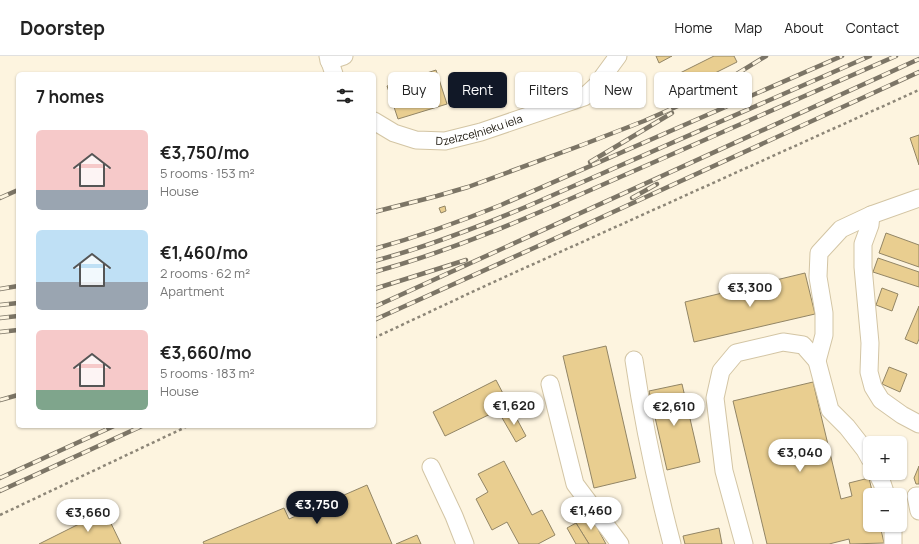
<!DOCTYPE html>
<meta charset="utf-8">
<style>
body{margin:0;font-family:Manrope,sans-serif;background:#f2f2f2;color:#222;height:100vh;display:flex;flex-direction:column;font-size:15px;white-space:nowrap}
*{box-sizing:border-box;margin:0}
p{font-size:13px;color:#767676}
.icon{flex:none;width:22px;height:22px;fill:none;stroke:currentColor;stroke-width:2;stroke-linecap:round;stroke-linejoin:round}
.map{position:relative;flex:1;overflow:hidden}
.sheet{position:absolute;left:16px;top:16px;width:360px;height:356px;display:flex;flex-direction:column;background:#fff;border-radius:6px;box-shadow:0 1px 3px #0004}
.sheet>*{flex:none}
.top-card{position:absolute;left:388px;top:16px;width:380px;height:36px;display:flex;gap:8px}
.buttons{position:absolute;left:863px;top:380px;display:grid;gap:8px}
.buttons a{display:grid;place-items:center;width:44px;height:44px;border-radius:6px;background:#fff;box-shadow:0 1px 3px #0004;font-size:20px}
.price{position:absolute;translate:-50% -34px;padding:0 9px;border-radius:14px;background:#fff;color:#222;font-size:13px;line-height:26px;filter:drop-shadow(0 1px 2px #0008)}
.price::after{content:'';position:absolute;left:50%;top:24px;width:12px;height:9px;margin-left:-6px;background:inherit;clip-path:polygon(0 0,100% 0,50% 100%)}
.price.on{background:#111827;color:#fff}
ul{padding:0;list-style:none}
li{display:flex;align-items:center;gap:12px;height:100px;padding:0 20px}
li span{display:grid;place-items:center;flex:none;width:112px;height:80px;border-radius:6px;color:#555}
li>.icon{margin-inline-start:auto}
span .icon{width:48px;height:48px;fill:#fffc;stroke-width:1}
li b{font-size:17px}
h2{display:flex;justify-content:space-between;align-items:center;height:48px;padding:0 20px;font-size:17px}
.tag{padding:0 14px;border-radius:6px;background:#fff;box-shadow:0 1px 3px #0004;font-size:14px;line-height:36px}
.tag.on{background:#111827;color:#fff}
header{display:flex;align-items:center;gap:24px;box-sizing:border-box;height:56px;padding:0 20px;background:#fff;border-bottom:1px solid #e0e0e0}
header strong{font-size:19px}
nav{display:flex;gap:22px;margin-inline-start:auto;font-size:14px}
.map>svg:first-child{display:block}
.building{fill:#e9ce90;stroke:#928565}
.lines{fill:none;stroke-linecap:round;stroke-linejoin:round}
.minor-casing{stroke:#d3c5a4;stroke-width:19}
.path{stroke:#8d8677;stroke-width:2.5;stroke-dasharray:3 3;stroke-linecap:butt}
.minor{stroke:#fff;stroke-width:17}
.rail-casing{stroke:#7c7566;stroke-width:4.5}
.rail{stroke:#fdf4df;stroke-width:3;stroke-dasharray:9;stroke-linecap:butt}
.labels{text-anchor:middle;stroke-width:3.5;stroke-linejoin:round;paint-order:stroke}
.street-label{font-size:11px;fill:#120d03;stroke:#fdf4df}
</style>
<header>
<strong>Doorstep</strong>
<nav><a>Home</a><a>Map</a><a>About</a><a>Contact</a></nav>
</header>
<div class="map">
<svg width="919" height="488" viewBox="0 0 919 488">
<rect width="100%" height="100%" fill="#fdf4df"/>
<g class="building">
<polygon points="656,0 672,0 659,7"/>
<polygon points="714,0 734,0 737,6 681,34 674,20"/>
<polygon points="436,14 447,48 398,63 387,30"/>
<polygon points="919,79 919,109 910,82"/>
<polygon points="445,150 446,155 441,157 439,152"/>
<polygon points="886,177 919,189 919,211 879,197"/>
<polygon points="878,202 919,216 919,231 873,216"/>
<polygon points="805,217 815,258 694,286 685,246"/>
<polygon points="882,232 898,238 892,255 876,249"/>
<polygon points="919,250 919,283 917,288 905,283"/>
<polygon points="606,290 636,422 594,432 563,300"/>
<polygon points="889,311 907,318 900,336 882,328"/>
<polygon points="496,324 509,349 445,380 433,356"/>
<polygon points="813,326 841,443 852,440 849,427 869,422 873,439 870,439 870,469 880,469 884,487 850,488 849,483 829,488 767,488 733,345"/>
<polygon points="682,328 700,406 667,414 649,335"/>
<polygon points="512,354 526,380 516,386 501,360"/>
<polygon points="504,405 532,459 542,454 555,479 538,488 519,488 507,466 492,474 476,443 488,436 478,418"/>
<polygon points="919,410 919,428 916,428 914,422"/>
<polygon points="367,429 392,488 204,488 203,486 284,452 289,463"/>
<polygon points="105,455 121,488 39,488"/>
<polygon points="590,459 606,488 589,488 576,467"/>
<polygon points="576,467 589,488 576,488 567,472"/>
<polygon points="719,472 722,488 685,488 683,480"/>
<polygon points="417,479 421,488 396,488"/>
</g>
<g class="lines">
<g class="minor-casing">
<g id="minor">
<polyline points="328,0 334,18"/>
<polyline points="329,5 344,0"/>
<path id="s1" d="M374 65 394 77 416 84 445 85 481 76 584 41 596 30 618 0"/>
<polyline points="871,159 870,169 863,188 863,211 870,287 869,316 873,331 881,344 902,359 919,368"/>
<path d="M634 304C643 366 656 427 672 488"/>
<polyline points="817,305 824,279 824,257 818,221 819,197 841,173 871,159 919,142"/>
<polyline points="550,328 575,428 620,488"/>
<polyline points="431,411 454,460 465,488"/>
<polyline points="877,417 882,427 886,439"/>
<polyline points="919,440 916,440 919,455"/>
<polyline points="893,469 893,488"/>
<polyline points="744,488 724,415 715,342 721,315 736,297 783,286 803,289 817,305 830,354 847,371 865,394 870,403"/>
</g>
</g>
<g class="path">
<polyline points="374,282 487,229 919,34"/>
<polyline points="0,459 188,370"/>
</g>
<use href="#minor" class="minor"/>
<g class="rail-casing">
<g id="rail">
<polyline points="722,27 766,0"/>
<polyline points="590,106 672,57"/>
<polyline points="0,142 18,134"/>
<polyline points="632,142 657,128"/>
<polyline points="374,156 437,140 468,131 582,89 644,65 696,42 727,24"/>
<path d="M374 193C417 181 459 166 501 149L842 0"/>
<path d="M374 205C427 191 478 171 528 150L870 0"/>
<path d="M374 216C462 192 545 154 627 118 717 79 806 39 896 0"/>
<polyline points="0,233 18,230"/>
<polyline points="374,233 466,204"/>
<polyline points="0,249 18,247"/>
<polyline points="374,251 919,3"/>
<polyline points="0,262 18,260"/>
<polyline points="374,264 576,173 919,16"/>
<polyline points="0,276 18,274"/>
<polyline points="0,344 18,339"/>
<polyline points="0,422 114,370"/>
<polyline points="0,435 142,370"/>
</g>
</g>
<use href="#rail" class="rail"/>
</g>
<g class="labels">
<g class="street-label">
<text dy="4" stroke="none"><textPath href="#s1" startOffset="111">Dzelzceļnieku iela</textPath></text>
</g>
</g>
</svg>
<div class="buttons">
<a>+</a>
<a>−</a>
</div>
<b class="price" style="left:750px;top:252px">€3,300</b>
<b class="price" style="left:514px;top:370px">€1,620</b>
<b class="price" style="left:674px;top:371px">€2,610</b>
<b class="price" style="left:800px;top:417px">€3,040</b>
<b class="price on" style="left:317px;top:469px">€3,750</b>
<b class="price" style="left:591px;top:475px">€1,460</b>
<b class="price" style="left:88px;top:477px">€3,660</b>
<div class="top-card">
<a class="tag">Buy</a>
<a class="tag on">Rent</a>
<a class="tag">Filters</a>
<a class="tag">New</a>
<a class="tag">Apartment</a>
</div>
<section class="sheet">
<h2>7 homes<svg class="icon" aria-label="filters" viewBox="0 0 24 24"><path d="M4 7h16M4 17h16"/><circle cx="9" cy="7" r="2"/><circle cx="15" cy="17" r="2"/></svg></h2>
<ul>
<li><span style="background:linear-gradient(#f6c9c9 75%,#9aa5b1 0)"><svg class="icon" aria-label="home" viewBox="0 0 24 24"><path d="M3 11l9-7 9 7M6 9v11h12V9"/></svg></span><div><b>€3,750/mo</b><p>5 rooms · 153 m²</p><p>House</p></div></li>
<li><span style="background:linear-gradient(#bfe0f5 65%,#9aa5b1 0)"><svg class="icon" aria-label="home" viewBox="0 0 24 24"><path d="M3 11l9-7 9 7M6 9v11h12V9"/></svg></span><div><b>€1,460/mo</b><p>2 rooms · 62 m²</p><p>Apartment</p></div></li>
<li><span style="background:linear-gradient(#f6c9c9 75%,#7fa58c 0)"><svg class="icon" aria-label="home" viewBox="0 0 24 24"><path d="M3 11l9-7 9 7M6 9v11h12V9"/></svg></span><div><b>€3,660/mo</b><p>5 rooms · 183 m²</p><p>House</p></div></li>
</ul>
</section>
</div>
